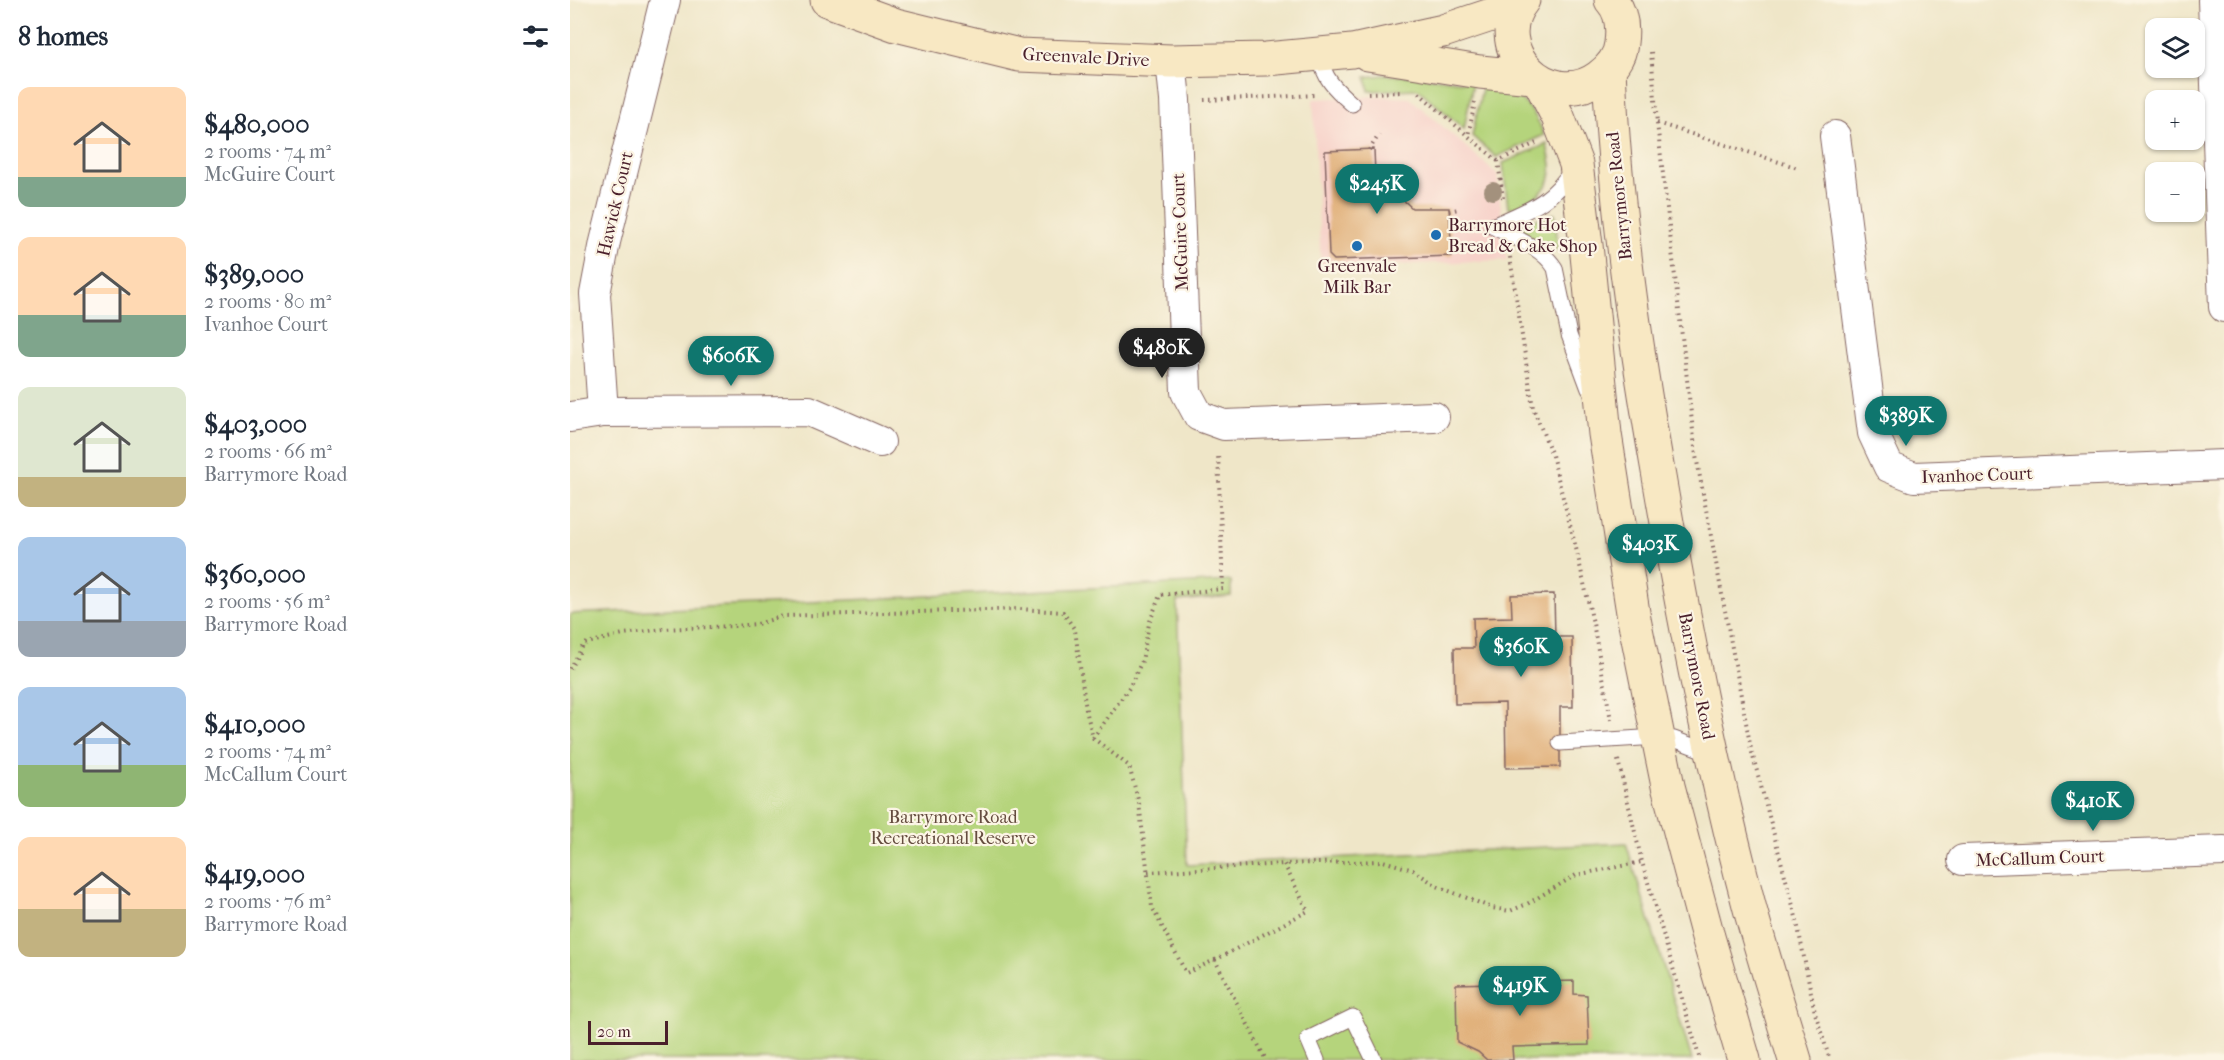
<!DOCTYPE html>
<meta charset="utf-8">
<style>
body{margin:0;font-family:"IM FELL French Canon",serif;background:#f2f2f3;color:#1f2937;height:100vh;display:flex;flex-direction:column;font-size:22px;white-space:nowrap}
*{box-sizing:border-box;margin:0}
p{font-size:20px;color:#747a83}
.icon{flex:none;width:33px;height:33px;fill:none;stroke:currentColor;stroke-width:2;stroke-linecap:round;stroke-linejoin:round}
.map{position:relative;flex:1;overflow:hidden}
.panel{display:flex;flex-direction:column;background:#fff;width:570px}
.panel>*{flex:none}
.buttons{position:absolute;left:1575px;top:18px;display:grid;gap:12px}
.buttons a{display:grid;place-items:center;width:60px;height:60px;border-radius:12px;background:#fff;box-shadow:0 2px 4px #0004;font-size:30px}
.scale{position:absolute;left:18px;bottom:15px;width:80px;box-sizing:border-box;padding-left:6px;border:3px solid #4a1f2b;border-top:0;font-size:16px;line-height:21px;white-space:nowrap;color:#4a1f2b;-webkit-text-stroke:4px #fcf5e5;paint-order:stroke}
.price{position:absolute;translate:-50% -51px;padding:0 14px;border-radius:21px;background:#0f766e;color:#fff;font-size:20px;line-height:39px;filter:drop-shadow(0 2px 3px #0008)}
.price::after{content:'';position:absolute;left:50%;top:36px;width:18px;height:14px;margin-left:-9px;background:inherit;clip-path:polygon(0 0,100% 0,50% 100%)}
.price.active{background:#222;color:#fff}
ul{padding:0;list-style:none}
li{display:flex;align-items:center;gap:18px;height:150px;padding:0 18px}
li span{display:grid;place-items:center;flex:none;width:168px;height:120px;border-radius:12px;color:#555}
li>.icon{margin-inline-start:auto}
span .icon{width:72px;height:72px;fill:#fffc;stroke-width:1}
li b{font-size:26px}
h2{display:flex;justify-content:space-between;align-items:center;height:72px;padding:0 18px;font-size:26px}
main{display:flex;flex:1;min-height:0}
.map>svg:first-child{display:block}
.built{fill:#f7d1c9}
.green{fill:#b5d47b;stroke:#807a53;stroke-width:1.5}
.building{fill:#e1b17c}
.lines{fill:none;stroke-linecap:round;stroke-linejoin:round}
.lane-casing{stroke:#846562;stroke-width:17}
.street-casing{stroke:#846562;stroke-width:32}
.secondary-casing{stroke:#846562;stroke-width:35}
.path{stroke:#846562;stroke-width:4;stroke-dasharray:1.5 4.5;stroke-linecap:butt}
.lane{stroke:#fff;stroke-width:15}
.street{stroke:#fff;stroke-width:30}
.secondary{stroke:#f8e8c3;stroke-width:33}
.tree{fill:#a3917d}
.poi-dot{fill:#1f6fb2;stroke:#fcf5e5;stroke-width:2}
.labels{text-anchor:middle;stroke-width:4.5;stroke-linejoin:round;paint-order:stroke}
.street-label{font-size:18px;fill:#4a1f2b;stroke:#fcf5e5}
.poi-label{font-size:18px;fill:#4a1f2b;stroke:#fcf5e5;text-anchor:start}
.park-label{font-size:18px;fill:#654c3f;stroke:#fcf5e5}
</style>
<main>
<section class="panel">
<h2>8 homes<svg class="icon" aria-label="filters" viewBox="0 0 24 24"><path d="M4 7h16M4 17h16"/><circle cx="9" cy="7" r="2"/><circle cx="15" cy="17" r="2"/></svg></h2>
<ul>
<li><span style="background:linear-gradient(#ffd9b3 75%,#7fa58c 0)"><svg class="icon" aria-label="home" viewBox="0 0 24 24"><path d="M3 11l9-7 9 7M6 9v11h12V9"/></svg></span><div><b>$480,000</b><p>2 rooms · 74 m²</p><p>McGuire Court</p></div></li>
<li><span style="background:linear-gradient(#ffd9b3 65%,#7fa58c 0)"><svg class="icon" aria-label="home" viewBox="0 0 24 24"><path d="M3 11l9-7 9 7M6 9v11h12V9"/></svg></span><div><b>$389,000</b><p>2 rooms · 80 m²</p><p>Ivanhoe Court</p></div></li>
<li><span style="background:linear-gradient(#dfe7d0 75%,#c2b280 0)"><svg class="icon" aria-label="home" viewBox="0 0 24 24"><path d="M3 11l9-7 9 7M6 9v11h12V9"/></svg></span><div><b>$403,000</b><p>2 rooms · 66 m²</p><p>Barrymore Road</p></div></li>
<li><span style="background:linear-gradient(#a9c7e8 70%,#9aa5b1 0)"><svg class="icon" aria-label="home" viewBox="0 0 24 24"><path d="M3 11l9-7 9 7M6 9v11h12V9"/></svg></span><div><b>$360,000</b><p>2 rooms · 56 m²</p><p>Barrymore Road</p></div></li>
<li><span style="background:linear-gradient(#a9c7e8 65%,#8fb573 0)"><svg class="icon" aria-label="home" viewBox="0 0 24 24"><path d="M3 11l9-7 9 7M6 9v11h12V9"/></svg></span><div><b>$410,000</b><p>2 rooms · 74 m²</p><p>McCallum Court</p></div></li>
<li><span style="background:linear-gradient(#ffd9b3 60%,#c2b280 0)"><svg class="icon" aria-label="home" viewBox="0 0 24 24"><path d="M3 11l9-7 9 7M6 9v11h12V9"/></svg></span><div><b>$419,000</b><p>2 rooms · 76 m²</p><p>Barrymore Road</p></div></li>
</ul>
</section>
<div class="map">
<svg width="1654" height="1060" viewBox="0 0 1654 1060">
<rect width="100%" height="100%" fill="#fcf5e5"/>
<filter id="ink" filterUnits="userSpaceOnUse"><feTurbulence type="fractalNoise" baseFrequency=".0167" numOctaves="2"/><feDisplacementMap in="SourceGraphic" scale="12" xChannelSelector="R" yChannelSelector="G"/><feConvolveMatrix kernelMatrix="1 2 1 2 8 2 1 2 1" color-interpolation-filters="sRGB"/></filter>
<filter id="wash" filterUnits="userSpaceOnUse"><feTurbulence type="fractalNoise" baseFrequency=".008" numOctaves="4" result="noise"/><feDisplacementMap in="SourceGraphic" scale="24" xChannelSelector="R" yChannelSelector="G"/><feGaussianBlur stdDeviation="1.35" result="paint"/><feColorMatrix in="noise" values="0 0 0 0 0 0 0 0 0 0 0 0 0 0 0 0 0 1.4 0 .05"/><feComposite in="paint" operator="in"/></filter>
<g filter="url(#wash)">
<rect width="100%" height="100%" fill="#efe6c8"/>
<polygon class="built" points="807,96 840,98 927,174 937,260 751,268 743,99"/>
<g class="green">
<polygon points="813,75 847,76 903,83 894,129 848,89 799,91 796,77"/>
<path d="M913 84C947 92 962 102 974 135L926 157 902 136Z"/>
<path d="M977 144C978 153 983 165 981 174 978 192 954 209 938 208L933 163Z"/>
<polygon points="981,214 985,214 988,248 986,250 944,234 942,229 944,227"/>
<polygon points="661,581 661,596 607,601 617,865 1056,843 1122,1060 0,1060 0,614"/>
</g>
<g id="blocks">
<g class="building">
<polygon points="804,149 805,174 842,208 879,208 882,256 764,260 759,255 755,151"/>
<polygon points="984,594 985,637 1002,637 1003,707 990,707 990,767 936,768 935,703 885,704 884,648 904,648 903,618 942,617 941,595"/>
<polygon points="1004,981 1004,994 1017,995 1019,1045 942,1047 943,1060 917,1060 908,1052 887,1042 886,984"/>
</g>
</g>
</g>
<g filter="url(#ink)">
<use href="#blocks" fill-opacity="0" stroke="#846562" stroke-width="1.5"/>
<g class="lines">
<g class="lane-casing">
<g id="lane">
<path d="M749 54C754 79 764 88 782 104"/>
<path d="M922 226C943 237 972 247 985 268L999 335 1019 389"/>
<path d="M922 226C958 210 981 204 1003 168"/>
<polyline points="990,743 1088,737 1104,739 1143,754"/>
<polyline points="747,1060 738,1039 783,1017 804,1060"/>
</g>
</g>
<g class="street-casing">
<g id="street">
<polyline points="1643,0 1654,307"/>
<polyline points="601,61 605,100 616,392 629,416 654,425 864,417"/>
<polyline points="1265,136 1303,433 1319,467 1344,477 1654,465"/>
<polyline points="33,412 25,294 35,242 95,0"/>
<polyline points="0,417 33,412 239,411 310,442"/>
<polyline points="1393,860 1654,851"/>
</g>
</g>
<g class="secondary-casing">
<g id="secondary">
<polyline points="257,0 326,25 449,55 601,61 696,59 782,51 873,31 948,6"/>
<path d="M953 0C914 48 979 114 1029 77 1040 69 1050 57 1051 43 1053 28 1052 12 1041 0"/>
<polyline points="798,54 910,72 963,77"/>
<path d="M1039 69C1045 206 1065 342 1089 477 1114 622 1142 767 1180 909 1194 960 1210 1010 1225 1060"/>
<polyline points="970,82 988,117 1006,164 1016,245 1035,434 1064,619 1088,737 1098,786 1138,937 1174,1060"/>
</g>
</g>
<g class="path">
<polyline points="1081,52 1087,123 1126,456 1181,749 1226,917 1245,1013 1260,1060"/>
<polyline points="798,93 833,92"/>
<polyline points="849,93 898,136"/>
<polyline points="634,100 746,95"/>
<polyline points="905,102 898,136 928,161"/>
<polyline points="1087,123 1228,168"/>
<polyline points="799,150 809,135"/>
<polyline points="933,198 928,161 966,143"/>
<polyline points="879,211 889,209"/>
<polyline points="940,257 963,408 982,455 1006,548 1023,623 1041,720"/>
<polyline points="0,669 14,644 53,634 93,629 165,626 187,624 213,616 450,609 493,612 505,630 516,710 523,738 559,766 569,803 582,907 616,973 645,960 696,1060"/>
<polyline points="523,738 559,688 572,661 579,624 590,595 653,589 648,453"/>
<polyline points="1048,760 1072,862 1130,1060"/>
<polyline points="578,872 714,864"/>
<polyline points="645,960 738,911 714,864 813,861 843,870 867,886 922,908 940,911 957,904 1006,875 1072,862"/>
</g>
<use href="#lane" class="lane"/>
<use href="#street" class="street"/>
<use href="#secondary" class="secondary"/>
</g>
<circle class="tree" cx="923" cy="191" r="9"/>
</g>
<g class="poi-dot">
<circle cx="866" cy="235" r="6"/>
<circle cx="787" cy="246" r="6"/>
</g>
<g class="labels">
<g class="street-label">
<text transform="translate(516 57) rotate(3)" y="6">Greenvale Drive</text>
<text transform="translate(1049 196) rotate(-96)" y="6">Barrymore Road</text>
<text transform="translate(45 204) rotate(-77)" y="6">Hawick Court</text>
<text transform="translate(610 232) rotate(-92)" y="6">McGuire Court</text>
<text transform="translate(1407 475) rotate(-2)" y="6">Ivanhoe Court</text>
<text transform="translate(1127 676) rotate(79)" y="6">Barrymore Road</text>
<text transform="translate(1470 858) rotate(-2)" y="6">McCallum Court</text>
</g>
<g class="poi-label">
<text x="878" y="231">Barrymore Hot<tspan x="878" dy="21">Bread &amp; Cake Shop</tspan></text>
<text x="787" y="272" text-anchor="middle">Greenvale<tspan x="787" dy="21">Milk Bar</tspan></text>
</g>
<g class="park-label">
<text x="383" y="823">Barrymore Road<tspan x="383" dy="21">Recreational Reserve</tspan></text>
</g>
</g>
</svg>
<div class="buttons">
<a><svg class="icon" aria-label="layers" viewBox="0 0 24 24"><path d="M12 4l9 5-9 5-9-5zM3 14l9 5 9-5"/></svg></a>
<a>+</a>
<a>−</a>
</div>
<div class="scale">20 m</div>
<b class="price" style="left:807px;top:215px">$245K</b>
<b class="price active" style="left:592px;top:379px">$480K</b>
<b class="price" style="left:161px;top:387px">$606K</b>
<b class="price" style="left:1336px;top:447px">$389K</b>
<b class="price" style="left:1080px;top:575px">$403K</b>
<b class="price" style="left:951px;top:678px">$360K</b>
<b class="price" style="left:1523px;top:832px">$410K</b>
<b class="price" style="left:950px;top:1017px">$419K</b>
</div>
</main>
